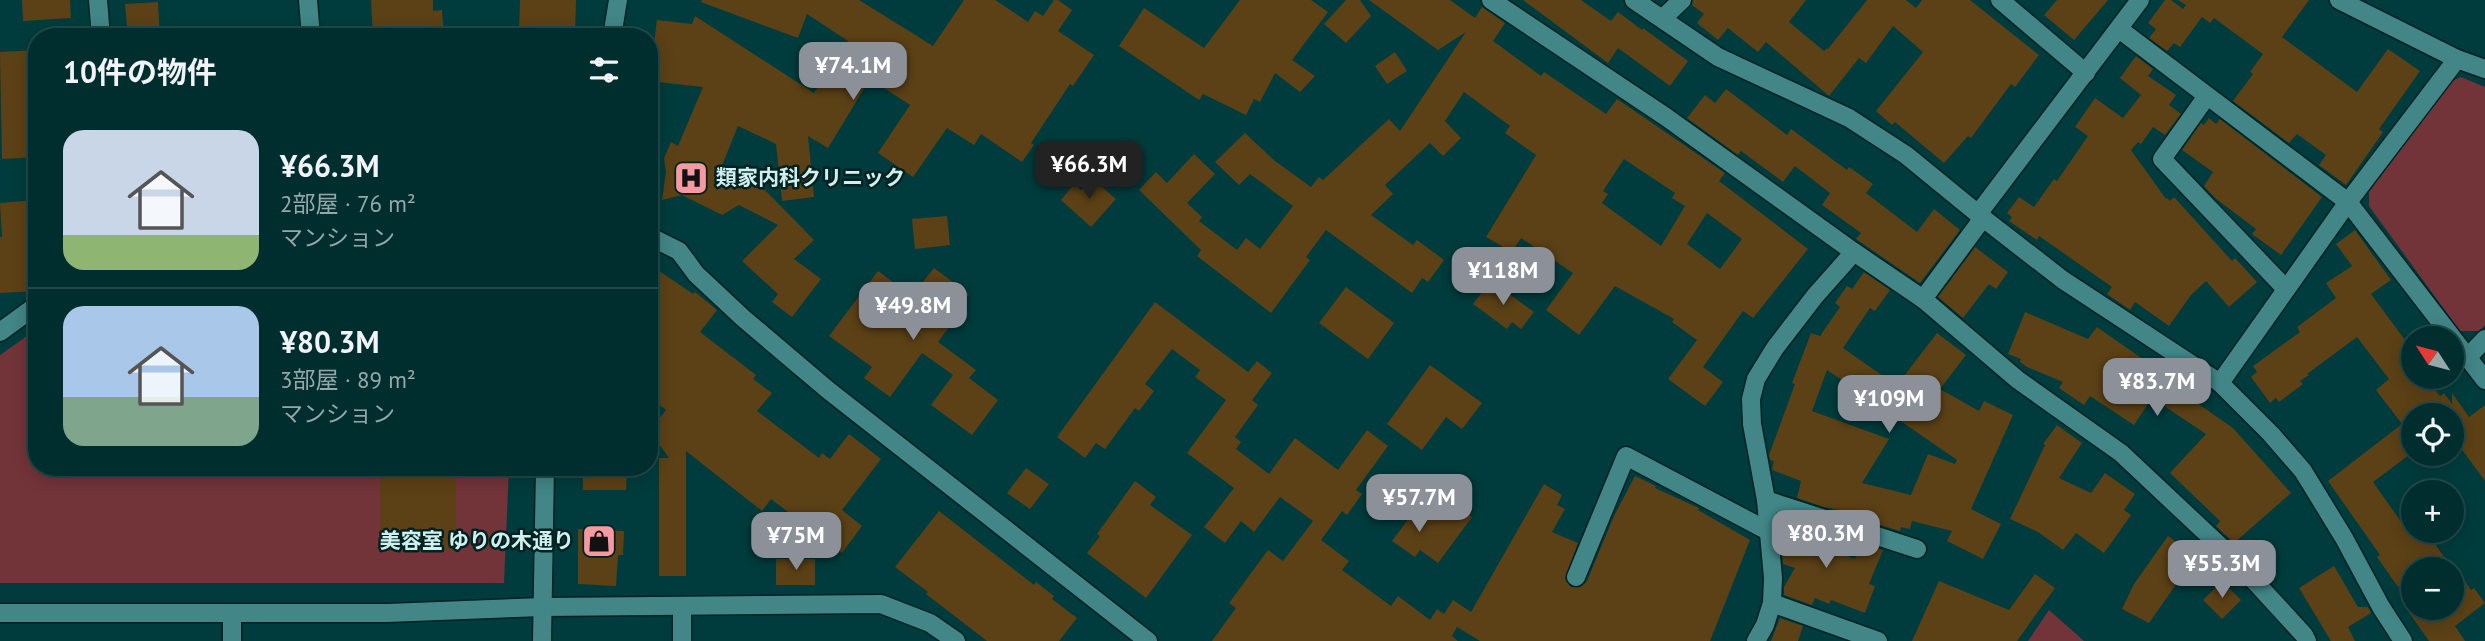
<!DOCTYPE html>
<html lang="ja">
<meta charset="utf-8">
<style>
body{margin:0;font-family:"PT Sans","Noto Sans JP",sans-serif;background:#0e393a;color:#f1f3f6;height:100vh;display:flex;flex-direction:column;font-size:26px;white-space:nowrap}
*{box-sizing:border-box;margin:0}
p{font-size:23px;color:#95a8aa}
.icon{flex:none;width:38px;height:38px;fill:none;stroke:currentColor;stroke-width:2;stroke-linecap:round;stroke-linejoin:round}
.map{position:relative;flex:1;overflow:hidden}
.details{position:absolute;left:28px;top:28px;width:630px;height:448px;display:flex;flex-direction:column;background:#002d2e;border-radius:28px;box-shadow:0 4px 18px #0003,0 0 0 2px #22494a}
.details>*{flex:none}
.needle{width:46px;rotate:306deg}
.controls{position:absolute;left:2401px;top:326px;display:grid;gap:14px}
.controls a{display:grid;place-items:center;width:63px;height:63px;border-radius:50%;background:#002d2e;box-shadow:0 4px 18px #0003,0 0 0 2px #22494a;font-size:35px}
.price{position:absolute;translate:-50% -60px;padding:0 16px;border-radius:14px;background:#8c9099;color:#fff;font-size:23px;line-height:46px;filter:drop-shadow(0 2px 4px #0008)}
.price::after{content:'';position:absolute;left:50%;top:42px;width:21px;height:16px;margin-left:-10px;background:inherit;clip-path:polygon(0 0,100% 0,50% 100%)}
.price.active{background:#222;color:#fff}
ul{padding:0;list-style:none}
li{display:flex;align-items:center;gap:21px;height:175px;padding:0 35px}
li+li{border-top:2px solid #22494a}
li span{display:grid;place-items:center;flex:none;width:196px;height:140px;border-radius:21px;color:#555}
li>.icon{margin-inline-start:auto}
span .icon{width:84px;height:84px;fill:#fffc;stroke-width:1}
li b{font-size:30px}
h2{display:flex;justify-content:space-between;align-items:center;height:84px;padding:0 35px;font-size:30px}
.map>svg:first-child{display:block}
.green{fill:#723439}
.building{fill:#5c4116;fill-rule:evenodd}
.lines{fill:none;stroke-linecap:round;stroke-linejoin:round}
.minor-casing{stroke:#002122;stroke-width:21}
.tertiary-casing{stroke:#002122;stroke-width:21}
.minor{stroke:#428687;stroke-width:18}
.tertiary{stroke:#428687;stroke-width:18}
.labels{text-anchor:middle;stroke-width:5;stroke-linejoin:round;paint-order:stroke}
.poi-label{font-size:21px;font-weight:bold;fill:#cef0ef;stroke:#032121;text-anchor:start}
</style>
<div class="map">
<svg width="2485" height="641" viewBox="0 0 2485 641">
<rect width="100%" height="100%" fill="#003c3d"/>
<g class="green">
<polygon points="2461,77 2485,87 2485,325 2479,331 2460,331 2369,206 2369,192 2450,82"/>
<polygon points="37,329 37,467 509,467 504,583 0,583 0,355"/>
<polygon points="2049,610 2084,641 2028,641"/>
</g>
<g class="building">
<polygon points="22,0 70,0 71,18 23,21"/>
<polygon points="371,0 433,0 433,11 442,10 444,37 373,37"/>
<polygon points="520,0 576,0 575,34 519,31"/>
<polygon points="702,0 859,0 933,46 964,0 995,0 1028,22 1035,11 1043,16 1054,0 1058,0 1072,10 1058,31 1094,55 1073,86 1070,84 1031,143 1034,145 1022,162 981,134 974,145 947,128 913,177 878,153 910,105 870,79 828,148 808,136 814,197 782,201 776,144 738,126 721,168 766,191 814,240 794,259 821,279 792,317 772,302 778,294 742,261 778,225 739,205 722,215 682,195 662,200 666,172 664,158 671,142 678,146 703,87 649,81 657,20 692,24 695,16 814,93 848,41 807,14 798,38 701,2"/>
<polygon points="1240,0 1311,0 1328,12 1292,60 1315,76 1300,92 1275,73 1260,102 1254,99 1246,115 1203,94 1199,100 1119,46 1144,8 1204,48"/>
<polygon points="1346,0 1360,0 1371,16 1346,43 1324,24"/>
<path d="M1369 0H1450L1475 18 1482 7 1505 23 1493 41 1541 76 1544 72 1606 114 1617 99 1725 173 1719 181 1808 249 1753 318 1743 311 1703 367 1723 382 1705 406 1668 379 1697 340 1672 322 1674 319 1615 286 1579 335 1546 310 1573 273 1521 238 1512 252 1486 237 1536 155 1505 133 1510 126 1464 92 1445 121 1461 138 1443 156 1430 143 1385 185 1393 194 1371 215 1413 245 1417 240 1444 260 1428 282 1422 278 1412 293 1326 230 1306 257 1310 260 1271 313 1197 256 1201 250 1139 190 1156 172 1167 183 1194 154 1215 174 1187 203 1202 217 1199 221 1237 250 1246 238 1260 249 1293 206 1250 174 1239 185 1215 162 1245 133 1275 161 1311 187 1319 177 1323 180 1389 119 1400 131 1466 32 1438 50ZM1624 159 1675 193 1672 198 1685 206 1661 246 1602 203 1608 194 1603 191ZM1707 213 1742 239 1720 269 1687 244Z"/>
<polygon points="1523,0 1581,0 1611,21 1618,12 1642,30 1643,28 1688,61 1670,86 1618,48 1608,63"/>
<polygon points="1693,0 1806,0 1789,22 1824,51 1827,48 1828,49 1867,0 1906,0 1916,8 1922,0 1970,0 2039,55 2015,87 2011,84 1971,138 1968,136 1944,163 1895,122 1892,125 1876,111 1923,52 1893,26 1866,63 1859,58 1829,96 1766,42 1758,52 1728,28 1718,40 1697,23 1704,14 1692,5"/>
<polygon points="2057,0 2108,0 2074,40 2044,15"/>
<polygon points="2165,0 2171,0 2183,9 2186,5 2178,0 2309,0 2282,37 2357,92 2388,49 2420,71 2379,129 2383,132 2346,185 2319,165 2326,155 2297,134 2289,143 2233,101 2253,74 2250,72 2263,54 2214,18 2210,23 2202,17 2180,47 2174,43 2167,51 2149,38 2156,29 2148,23"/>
<polygon points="158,2 160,37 128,37 125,4"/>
<polygon points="37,50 37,157 2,159 0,52"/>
<polygon points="1395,52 1407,71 1387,84 1375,66"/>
<polygon points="2136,56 2153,69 2148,76 2176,95 2169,105 2181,114 2165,135 2153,127 2141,144 2138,142 2131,150 2166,199 2167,198 2170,201 2174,197 2232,261 2235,258 2257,282 2229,307 2206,281 2191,295 2169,326 2135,302 2130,310 2107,294 2112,287 2039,236 2037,240 2009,221 2012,217 2007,213 2019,197 2034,207 2054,179 2057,181 2088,136 2075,127 2095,98 2123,118 2141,95 2120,78"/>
<polygon points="1726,89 1787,135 1791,129 1847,170 1849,167 1873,184 1866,193 1917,232 1934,209 1960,230 1920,283 1856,239 1861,233 1822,205 1830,193 1795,166 1783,182 1741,151 1738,155 1687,118 1705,95 1715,103"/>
<polygon points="2209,118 2216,124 2220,119 2322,197 2281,255 2252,234 2256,229 2215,198 2204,186 2213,172 2182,150 2201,123 2204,125"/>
<polygon points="1092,178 1116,199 1091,227 1061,200 1074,184 1081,190"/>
<polygon points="37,200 37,291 0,293 0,237 2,237 0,203"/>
<polygon points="947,216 950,245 915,249 912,219"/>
<polygon points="2355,230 2391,280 2371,294 2411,348 2406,352 2413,362 2413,376 2424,376 2440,396 2444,393 2452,404 2452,393 2469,417 2485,405 2485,481 2452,436 2452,415 2413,415 2413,452 2373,482 2407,530 2425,530 2452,568 2452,562 2471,590 2474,588 2485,603 2455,626 2465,641 2429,641 2405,607 2452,607 2452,569 2413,569 2413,576 2398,587 2377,557 2380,555 2328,481 2402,424 2376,390 2389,379 2357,337 2307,374 2309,375 2300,381 2303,384 2279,402 2276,398 2270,403 2251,377 2257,372 2253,366 2300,332 2297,327 2336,298 2326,283 2352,266 2336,244"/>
<polygon points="1975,247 2008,272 1996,289 1989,284 1963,318 1938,297"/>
<polygon points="649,264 693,294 695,292 717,310 700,332 756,375 753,379 772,393 757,411 819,458 822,453 830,459 849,434 881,459 842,510 862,526 842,553 771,499 762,511 686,451 686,576 659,576 659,458 669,458 659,444 659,419 666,410 649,397"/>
<polygon points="934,268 969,294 953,315 956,318 938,342 976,370 969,378 998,400 972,435 931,405 953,375 922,353 890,397 864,378 872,367 829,336 878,271 920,302 918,288"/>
<polygon points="1864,272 1890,290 1875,311 1870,308 1843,348 1883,376 1868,398 1827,370 1812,411 1889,439 1862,483 1911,495 1928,454 1955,464 1957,460 1902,422 1919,387 1904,376 1937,333 1966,355 1940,389 1979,411 1984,401 2013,415 1971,509 2001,524 1983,559 1947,541 1952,531 1912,521 1910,529 1901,527 1900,531 1870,522 1872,516 1824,507 1797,498 1801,481 1772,470 1774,461 1770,460 1769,455 1795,384 1792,383 1811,333 1820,336 1840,307 1835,303 1847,286 1852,289"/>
<polygon points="1488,284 1498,291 1501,288 1534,312 1521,329 1512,322 1507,329 1473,304"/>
<polygon points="1346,287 1394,323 1368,359 1319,323"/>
<polygon points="1155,302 1248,372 1257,361 1272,373 1252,400 1258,405 1235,437 1241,442 1236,449 1269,474 1295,438 1338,470 1367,430 1388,446 1356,490 1362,494 1347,515 1342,511 1321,540 1349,561 1342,570 1391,606 1398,596 1430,620 1437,609 1444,614 1453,600 1471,612 1544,484 1562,495 1557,505 1565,509 1552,532 1578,543 1565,579 1571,587 1582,586 1587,581 1614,516 1635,476 1656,486 1655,488 1699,508 1698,510 1750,540 1710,641 1480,641 1457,627 1452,636 1458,641 1212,641 1236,608 1229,603 1268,550 1283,561 1313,521 1280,497 1254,532 1241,521 1225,543 1204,527 1234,488 1187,453 1226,400 1195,377 1200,370 1172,349 1145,384 1154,391 1139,411 1135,408 1105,449 1096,443 1085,458 1057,437"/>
<polygon points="2025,312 2088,339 2097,327 2164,374 2161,378 2233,428 2291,493 2234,543 2216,526 2220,521 2170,473 2206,434 2152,398 2134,425 2090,396 2084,405 2059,388 2063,382 2027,367 2020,362 2021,359 2008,354"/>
<polygon points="1430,365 1482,403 1462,429 1446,417 1422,450 1387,424"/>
<polygon points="2057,425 2082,443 2059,478 2091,493 2105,473 2135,494 2124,510 2131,515 2104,553 2076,533 2063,550 2038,532 2010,519 2045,445 2043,444"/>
<polygon points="380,467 456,467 456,550 380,551"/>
<polygon points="583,467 627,467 626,490 583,490"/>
<polygon points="1026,468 1049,484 1030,509 1007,493"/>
<polygon points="1135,481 1156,497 1150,505 1192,535 1146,598 1087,553 1100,536 1097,534"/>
<polygon points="1432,487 1472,517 1438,563 1420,550 1415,557 1392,541"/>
<polygon points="939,511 1034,585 1036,582 1054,596 1052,599 1077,618 1059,641 987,641 926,594 928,592 895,567"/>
<polygon points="1786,519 1817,528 1812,543 1855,559 1862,543 1883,550 1869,584 1875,586 1865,613 1831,600 1829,604 1815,598 1812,605 1784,595 1784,587 1795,568 1783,564 1780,534"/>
<polygon points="578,529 624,531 623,555 618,555 616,586 578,584"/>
<polygon points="2168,536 2196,556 2149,623 2122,609 2134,584"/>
<rect x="776" y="559" width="39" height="26"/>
<polygon points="2334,566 2358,607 2368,607 2371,613 2348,627 2355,641 2331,641 2299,588"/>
<polygon points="2035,574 2055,588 2017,641 1912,641 1939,581 2009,610"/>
<polygon points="2222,581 2241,600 2222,619 2203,600"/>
<polygon points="1780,618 1803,626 1798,641 1771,641"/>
</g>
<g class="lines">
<g class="minor-casing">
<g id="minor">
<polyline points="98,0 101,37"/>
<polyline points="308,0 311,37"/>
<polyline points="1491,0 1666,117 1854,252 1923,299 2018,380 2121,453 2236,561 2304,635 2307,641"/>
<polyline points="1634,0 1718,57 1849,118 1906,155 1983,218 2063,280 2220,383 2271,434 2303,471 2344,538 2381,607 2403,641"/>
<polyline points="2000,0 2086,73"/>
<polyline points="2339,0 2457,59 2485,69"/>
<polyline points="1663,18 1682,0"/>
<polyline points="2119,29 2348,202 2485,380"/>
<polyline points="2207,96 2162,159 2286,289"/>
<polyline points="1978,214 2140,0"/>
<polyline points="649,236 679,251 696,274 743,318 828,390 1148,641"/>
<polyline points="1923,299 1983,218"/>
<polyline points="0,332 37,305"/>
<polyline points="2468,357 2485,339"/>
<polyline points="2220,383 2348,202 2457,59"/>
<polyline points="1766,500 1917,549"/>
<polyline points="1576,577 1626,456 1768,531"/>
<polyline points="1772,603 1878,641"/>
<polyline points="0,613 387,613 542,607 881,604 930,623 956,641"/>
<polyline points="232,641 232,614"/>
<polyline points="682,641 682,606"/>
<polyline points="1756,641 1765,625 1772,603 1773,578 1766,500 1752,424 1751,399 1756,379 1775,348 1815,296 1854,252"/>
</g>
</g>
<g class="tertiary-casing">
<g id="tertiary">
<polyline points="612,37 618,0"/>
<polyline points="542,641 545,467"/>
</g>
</g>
<use href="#minor" class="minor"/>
<use href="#tertiary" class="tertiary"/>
</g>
<defs>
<g id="hospital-square" transform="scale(1.75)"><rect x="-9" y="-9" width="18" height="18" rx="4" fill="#f49aa0" stroke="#032121"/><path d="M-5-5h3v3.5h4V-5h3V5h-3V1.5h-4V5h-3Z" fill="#111"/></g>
<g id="shop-square" transform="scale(1.75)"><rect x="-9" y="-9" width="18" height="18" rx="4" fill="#f49aa0" stroke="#032121"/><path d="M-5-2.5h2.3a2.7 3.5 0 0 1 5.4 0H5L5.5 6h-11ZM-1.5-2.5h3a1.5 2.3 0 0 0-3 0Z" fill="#111"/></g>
</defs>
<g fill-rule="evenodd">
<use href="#hospital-square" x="691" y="178"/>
<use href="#shop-square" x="599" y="541"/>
</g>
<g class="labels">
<g class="poi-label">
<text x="716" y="185">類家内科クリニック</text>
<text x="574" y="548" text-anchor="end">美容室 ゆりの木通り</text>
</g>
</g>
</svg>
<div class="controls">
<a><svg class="needle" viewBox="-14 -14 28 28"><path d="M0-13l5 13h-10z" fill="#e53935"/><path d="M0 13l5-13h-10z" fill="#95a8aa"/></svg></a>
<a><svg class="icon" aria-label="locate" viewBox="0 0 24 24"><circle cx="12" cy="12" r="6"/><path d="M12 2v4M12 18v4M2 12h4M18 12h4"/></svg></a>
<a>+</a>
<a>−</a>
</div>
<b class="price" style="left:853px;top:102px">¥74.1M</b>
<b class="price active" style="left:1089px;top:201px">¥66.3M</b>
<b class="price" style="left:1503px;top:307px">¥118M</b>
<b class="price" style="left:913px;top:342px">¥49.8M</b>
<b class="price" style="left:2157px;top:418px">¥83.7M</b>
<b class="price" style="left:1889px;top:435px">¥109M</b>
<b class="price" style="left:1419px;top:534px">¥57.7M</b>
<b class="price" style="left:1826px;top:570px">¥80.3M</b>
<b class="price" style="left:796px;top:572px">¥75M</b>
<b class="price" style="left:2222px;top:600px">¥55.3M</b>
<section class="details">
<h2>10件の物件<svg class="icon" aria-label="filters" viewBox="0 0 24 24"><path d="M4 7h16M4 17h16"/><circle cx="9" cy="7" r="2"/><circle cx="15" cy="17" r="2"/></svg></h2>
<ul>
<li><span style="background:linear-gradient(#c9d6e8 75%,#8fb573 0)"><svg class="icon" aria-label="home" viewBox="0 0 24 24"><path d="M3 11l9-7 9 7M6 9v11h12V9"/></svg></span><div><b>¥66.3M</b><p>2部屋 · 76 m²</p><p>マンション</p></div></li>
<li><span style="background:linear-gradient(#a9c7e8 65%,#7fa58c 0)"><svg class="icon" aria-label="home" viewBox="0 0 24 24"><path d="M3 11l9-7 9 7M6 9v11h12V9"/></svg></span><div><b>¥80.3M</b><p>3部屋 · 89 m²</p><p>マンション</p></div></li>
</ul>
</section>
</div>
